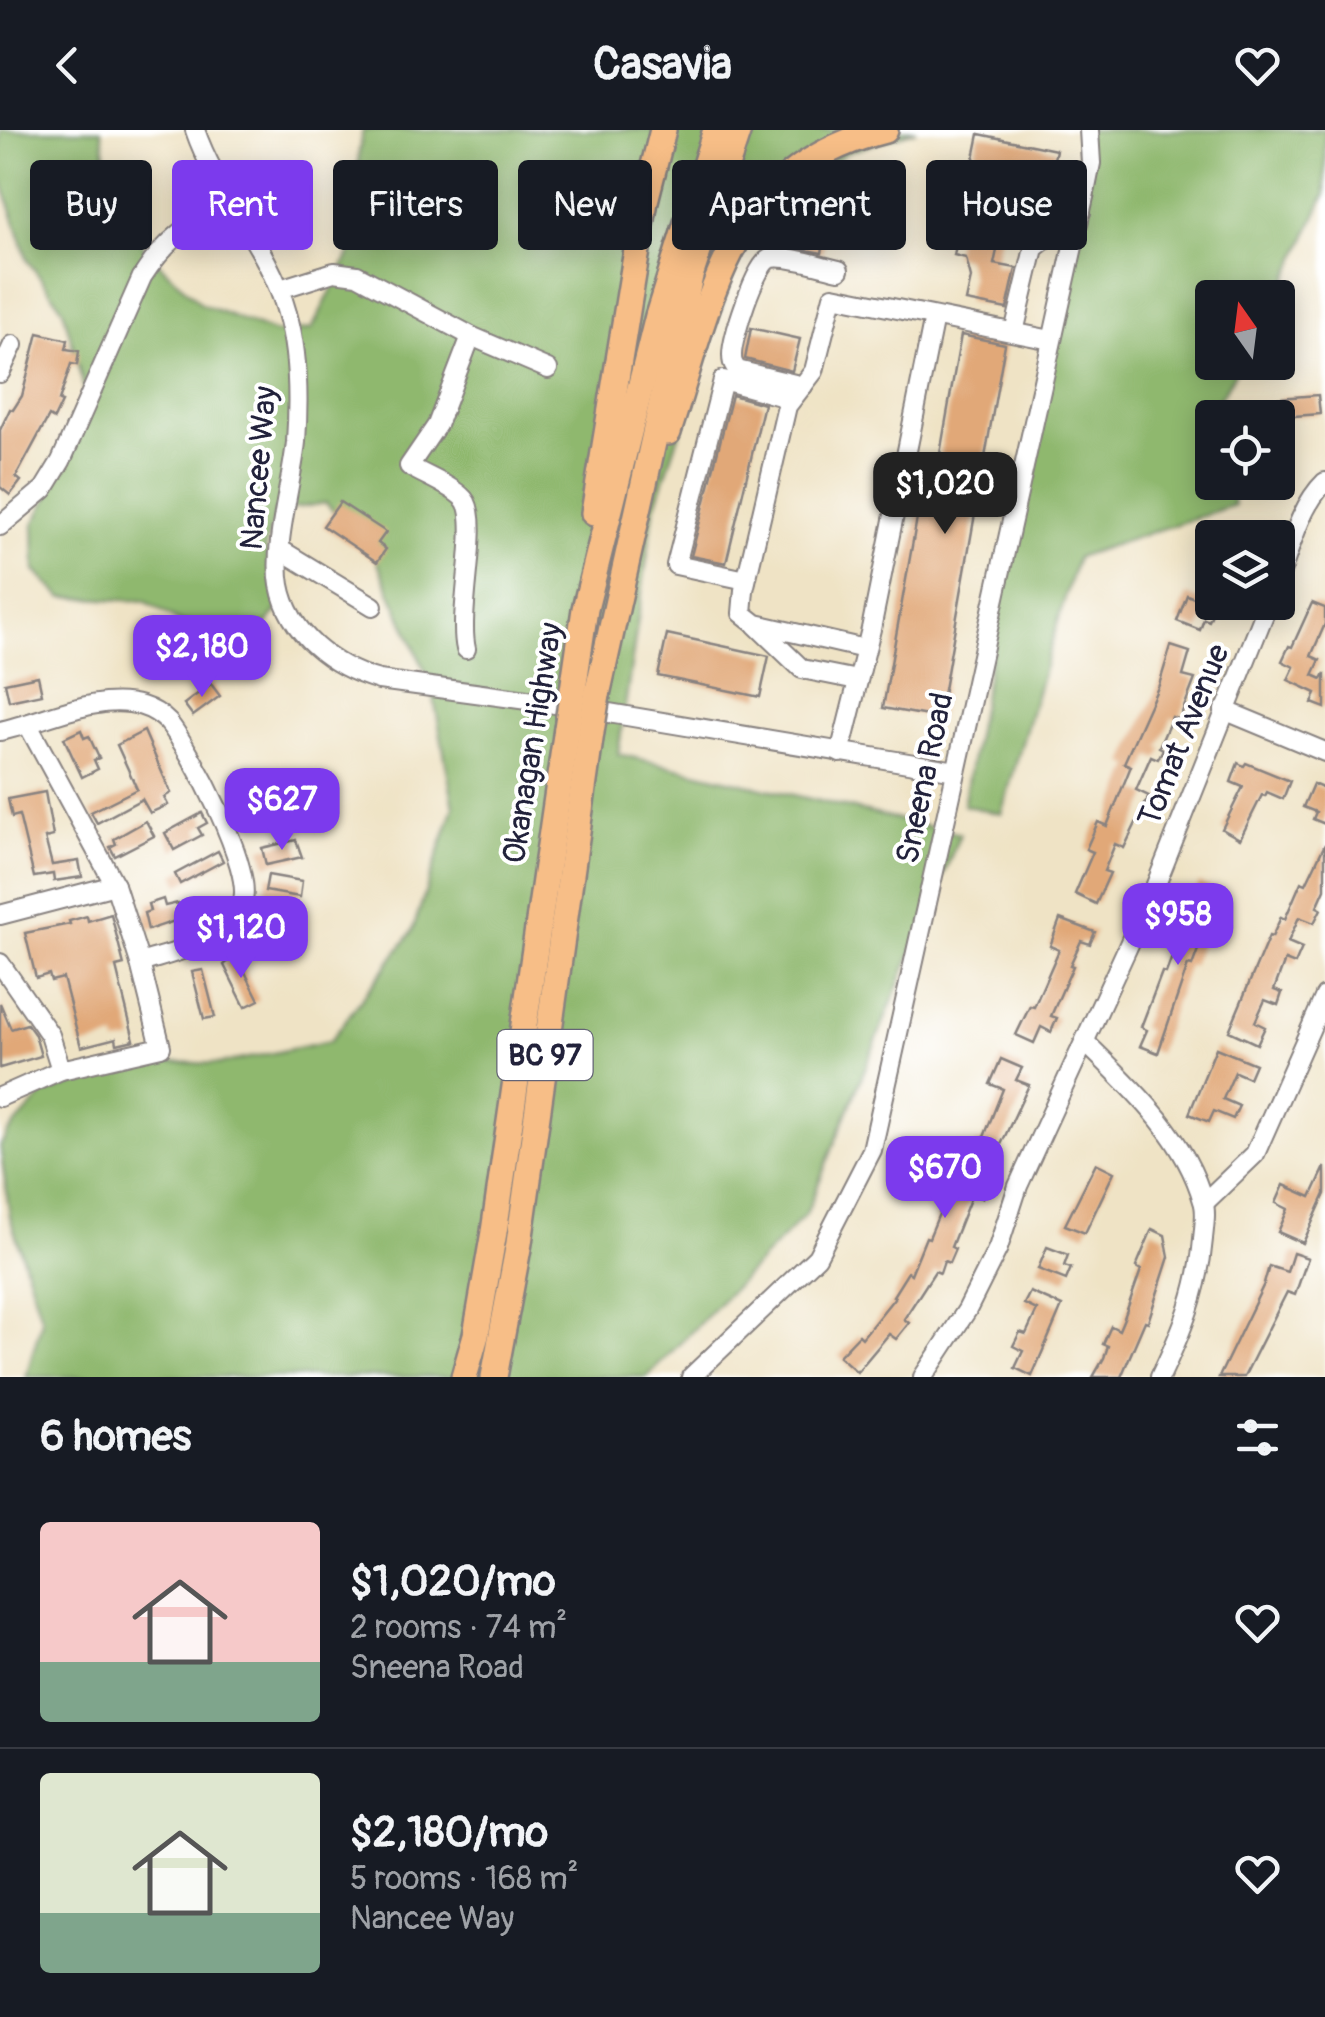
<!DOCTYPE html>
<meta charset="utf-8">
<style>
body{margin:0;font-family:Pangolin,sans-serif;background:#242831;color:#f1f3f6;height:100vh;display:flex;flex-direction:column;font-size:38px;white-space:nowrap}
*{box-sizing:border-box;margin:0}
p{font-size:32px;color:#9ea1a6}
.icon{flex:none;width:55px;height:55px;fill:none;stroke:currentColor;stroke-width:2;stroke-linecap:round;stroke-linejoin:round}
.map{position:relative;height:1247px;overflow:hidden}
.sheet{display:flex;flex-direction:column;background:#171b24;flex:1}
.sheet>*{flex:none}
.banner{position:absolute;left:30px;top:30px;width:1265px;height:90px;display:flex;gap:20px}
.needle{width:65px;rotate:346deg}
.buttons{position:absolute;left:1195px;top:150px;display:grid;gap:20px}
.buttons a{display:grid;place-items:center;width:100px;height:100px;border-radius:10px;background:#171b24;box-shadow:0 5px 25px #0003;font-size:50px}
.price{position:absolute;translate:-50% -85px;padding:0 22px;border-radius:20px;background:#7c3aed;color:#fff;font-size:32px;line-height:65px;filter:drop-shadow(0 2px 5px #0008)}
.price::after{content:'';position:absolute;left:50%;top:60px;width:30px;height:22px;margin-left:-15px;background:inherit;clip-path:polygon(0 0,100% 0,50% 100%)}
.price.on{background:#222;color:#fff}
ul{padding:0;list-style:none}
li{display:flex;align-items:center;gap:30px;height:250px;padding:0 40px}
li+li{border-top:2px solid #363941}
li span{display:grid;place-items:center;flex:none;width:280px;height:200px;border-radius:10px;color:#555}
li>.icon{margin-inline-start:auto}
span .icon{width:120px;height:120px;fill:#fffc;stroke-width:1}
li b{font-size:42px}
h2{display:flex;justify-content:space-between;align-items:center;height:120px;padding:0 40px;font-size:42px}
.pill{padding:0 35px;border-radius:10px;background:#171b24;box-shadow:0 5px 25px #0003;font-size:35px;line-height:90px}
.pill.on{background:#7c3aed;color:#fff}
header{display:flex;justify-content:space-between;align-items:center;height:130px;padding:0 40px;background:#171b24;font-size:45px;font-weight:700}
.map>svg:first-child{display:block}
.forest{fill:#8fb86e;stroke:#586d54;stroke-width:2.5}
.building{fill:#e1a878}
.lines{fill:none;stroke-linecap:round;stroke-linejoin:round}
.minor-casing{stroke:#888280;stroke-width:22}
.highway-casing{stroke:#888280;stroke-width:30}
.minor{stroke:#fff;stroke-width:18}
.highway{stroke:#f7be87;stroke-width:25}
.highway-bridge-casing{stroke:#888280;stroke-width:30;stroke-linecap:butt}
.highway-bridge{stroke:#f7be87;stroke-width:25}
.labels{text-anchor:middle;stroke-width:8;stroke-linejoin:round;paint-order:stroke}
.shield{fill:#fff;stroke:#646476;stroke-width:2.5}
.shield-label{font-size:30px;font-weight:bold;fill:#22223b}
.street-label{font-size:32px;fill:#22223b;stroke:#fff}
</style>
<header><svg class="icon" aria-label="back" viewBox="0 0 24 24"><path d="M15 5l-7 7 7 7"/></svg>Casavia<svg class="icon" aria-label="heart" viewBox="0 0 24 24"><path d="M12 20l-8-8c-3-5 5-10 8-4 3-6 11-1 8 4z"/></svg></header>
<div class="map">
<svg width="1325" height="1247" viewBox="0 0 1325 1247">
<rect width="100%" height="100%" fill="#fff"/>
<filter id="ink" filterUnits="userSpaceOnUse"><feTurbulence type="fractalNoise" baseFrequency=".01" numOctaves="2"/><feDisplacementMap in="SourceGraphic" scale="20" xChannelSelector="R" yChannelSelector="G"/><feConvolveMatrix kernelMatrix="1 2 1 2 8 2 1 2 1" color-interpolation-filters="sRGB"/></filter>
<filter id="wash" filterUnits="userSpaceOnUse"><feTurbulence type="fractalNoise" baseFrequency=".0048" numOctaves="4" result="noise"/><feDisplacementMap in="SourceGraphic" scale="40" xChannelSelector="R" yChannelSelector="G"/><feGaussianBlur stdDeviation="2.25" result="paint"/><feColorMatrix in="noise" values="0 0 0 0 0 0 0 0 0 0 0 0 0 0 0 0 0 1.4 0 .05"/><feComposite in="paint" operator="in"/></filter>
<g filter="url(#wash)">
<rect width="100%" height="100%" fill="#efe3c5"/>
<g class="forest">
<polygon points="0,0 101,0 113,71 149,124 201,174 275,203 312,199 354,115 359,21 363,0 917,0 846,23 785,66 736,133 654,380 618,624 960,704 806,1084 647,1247 26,1247 42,1190 10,1087 0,1016 7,1004 44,964 141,931 220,934 330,911 412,802 454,677 432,557 375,427 326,373 276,381 265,417 279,478 267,494 244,503 180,492 145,471 62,467 35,441 34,394 75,316 84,259 63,179 28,131 0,45"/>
<polygon points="1079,0 1325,0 1325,65 1278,170 1212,168 1212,232 1241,233 1206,291 1212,310 1212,352 1227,353 1234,375 1077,427 1001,684 963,675 1082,36"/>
</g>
<g id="blocks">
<g class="building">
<polygon points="979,4 1056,20 1050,47 1036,44 1023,106 1001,102 994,134 1016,138 1007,179 966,171 971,148 966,128 954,125"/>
<polygon points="801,66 833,73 822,123 780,115 784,96 794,98"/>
<polygon points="751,198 800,209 792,241 745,229"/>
<polygon points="38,203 68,210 66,219 79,221 77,235 71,234 59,271 62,272 54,289 49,286 16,347 21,351 10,365 0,357 0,300 10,279 13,280 22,266"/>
<polygon points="961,205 1005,214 939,588 883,578 919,377 931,375"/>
<polygon points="732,265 764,274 726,433 691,426"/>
<polygon points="1318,265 1320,284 1281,287 1279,268"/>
<polygon points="340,372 386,402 378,413 386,419 377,432 323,396"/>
<polygon points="1187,465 1215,477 1209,491 1204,489 1200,500 1177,491"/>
<polygon points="1312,473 1325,478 1325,494 1311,526 1320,530 1313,545 1322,549 1325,543 1325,578 1312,573 1316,563 1288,550 1294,537 1282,531 1289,516 1292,517"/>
<polygon points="667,504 769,526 760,567 658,546"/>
<polygon points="1171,516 1190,522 1183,546 1195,549 1179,590 1172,587 1159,617 1163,619 1158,629 1151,626 1136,660 1149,666 1124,718 1115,714 1104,741 1110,743 1096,774 1075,764 1093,722 1086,719 1098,692 1107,696 1131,636 1124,633 1159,555"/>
<polygon points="38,546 42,564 9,571 5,553"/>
<polygon points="211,554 220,566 193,586 184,574"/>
<polygon points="81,600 84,608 89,606 99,628 94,630 98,639 82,647 64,608"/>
<polygon points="144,601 171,663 164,667 168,675 150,683 142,669 97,693 91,682 137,659 117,615"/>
<polygon points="1238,633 1244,636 1246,633 1290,651 1283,669 1267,662 1265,666 1262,665 1240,709 1222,699 1243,657 1231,652"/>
<polygon points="1313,654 1325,659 1325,694 1313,689 1316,682 1303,677"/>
<polygon points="45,662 53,706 45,708 52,735 79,731 82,747 54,751 53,744 34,747 19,685 12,687 8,669"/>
<polygon points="202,683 207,693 198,698 202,705 174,720 165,703"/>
<polygon points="146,691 154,706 115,726 110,717 116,714 114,709"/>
<polygon points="296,710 302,727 266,735 262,718"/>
<polygon points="1325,714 1325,759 1317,777 1321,779 1314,793 1299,787 1288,812 1302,818 1295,834 1285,830 1274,860 1282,863 1278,875 1265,870 1255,892 1265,897 1257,914 1229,901 1269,806 1272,807 1281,787 1285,789 1301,752 1306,754"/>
<polygon points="218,721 223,731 180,754 175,744"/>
<polygon points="268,745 302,751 300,767 265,761"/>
<polygon points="1199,753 1216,760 1213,767 1217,768 1192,836 1188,835 1158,923 1140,916 1147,900 1141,897 1162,842 1166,843"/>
<polygon points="163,769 165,776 178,773 180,779 188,775 190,786 148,800 144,783 150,781 148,774"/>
<polygon points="111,784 124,835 116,837 134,910 117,914 116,908 81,917 63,848 51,851 49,844 36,848 25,803 70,794 69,791 87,786 88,791"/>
<polygon points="1060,789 1095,802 1090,814 1081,811 1070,835 1073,836 1051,886 1057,888 1051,902 1041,897 1034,913 1016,905 1030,876 1034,877 1059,820 1050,816"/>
<polygon points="236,824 259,870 245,877 224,835"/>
<polygon points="203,840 215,887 204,889 192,842"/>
<polygon points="0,873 11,899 27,894 35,905 41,926 0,938"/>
<polygon points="1216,918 1255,934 1249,948 1235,942 1223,969 1239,976 1233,989 1214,981 1209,992 1189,984"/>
<polygon points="1001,929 1022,938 1016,950 1029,955 999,1019 982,1068 972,1064 951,1117 955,1119 949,1133 944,1131 940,1143 935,1141 904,1189 909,1193 896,1209 889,1204 857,1242 839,1226 859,1205 862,1208 895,1167 893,1166 908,1142 911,1144 926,1107 929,1108 948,1062 957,1065 976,1012 982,1012 1003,959 990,954"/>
<polygon points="1096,1033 1114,1042 1085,1103 1065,1095"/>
<polygon points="1325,1037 1325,1064 1303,1113 1278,1102 1288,1079 1276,1073 1284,1055 1311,1067"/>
<polygon points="1152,1099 1165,1105 1169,1127 1148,1192 1145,1191 1121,1247 1093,1247 1104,1228 1108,1216 1103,1214 1111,1196 1119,1200 1124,1188 1141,1140 1136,1137"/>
<polygon points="1047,1117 1068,1125 1064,1136 1071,1138 1066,1150 1038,1139"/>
<polygon points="1293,1123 1308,1128 1295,1165 1287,1162 1244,1247 1219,1247 1264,1154 1269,1136 1287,1142"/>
<polygon points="1030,1162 1062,1176 1032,1246 1015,1238 1023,1221 1013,1216 1020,1202 1026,1204 1037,1180 1024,1174"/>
</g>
</g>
</g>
<g filter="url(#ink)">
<use href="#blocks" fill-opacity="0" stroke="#888280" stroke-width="2.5"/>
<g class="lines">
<g class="minor-casing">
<g id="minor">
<path d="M195 0C217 65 269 116 287 183 299 224 299 269 296 312 292 353 273 415 280 455 289 505 334 537 379 550L549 573 956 641"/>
<polyline points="280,159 334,142 357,145 471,206 548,239"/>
<polyline points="1014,202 1034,118 1081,82"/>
<polyline points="0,243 13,215"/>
<path d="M803 256 737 240C733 233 732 233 732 225 732 208 755 136 769 129 782 123 824 137 839 140"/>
<path d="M0 396 44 359 61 331 142 147C166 109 191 94 229 71"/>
<polyline points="281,420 373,476"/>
<polyline points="746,450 676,435 723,250 791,269"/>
<path d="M1278 451C1290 419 1300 376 1325 352"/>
<polyline points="756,495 802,539 857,550"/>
<path d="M466 519C457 481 482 389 464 369 451 355 425 346 409 336L437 295 471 206"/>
<polyline points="865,519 756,494 742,483 744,460 787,276 814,241 833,166 1051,210"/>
<polyline points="1224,580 1325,622"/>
<path d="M0 601C44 592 98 562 142 576 152 579 161 585 168 592 190 619 256 742 242 773 224 814 178 821 140 833"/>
<polyline points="840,623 871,499 934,187"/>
<polyline points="0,785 115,755"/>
<polyline points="0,833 50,905 61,940"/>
<path d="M1085 912C1131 957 1185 1006 1203 1071 1207 1082 1204 1097 1203 1109 1199 1160 1182 1201 1160 1247"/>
<polyline points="0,967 61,940 161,917 140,833 115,755 28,595"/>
<polyline points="1204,1073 1255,1024 1325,866"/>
<polyline points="691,1247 817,1127 872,1020 1086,58 1091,33 1089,0"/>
<polyline points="923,1247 967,1180 998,1118 1018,1056 1153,762 1269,472"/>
</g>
</g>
<g class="highway-casing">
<g id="highway">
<path d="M668 302C712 168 727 40 885 0"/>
<polyline points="594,383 645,71 663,0"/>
<polyline points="573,560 585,479 658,186 716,0"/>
<polyline points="597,565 690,146 738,0"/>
<polyline points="464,1247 476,1205 494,1102 567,598"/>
<polyline points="494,1247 519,1113 591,602"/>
</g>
</g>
<use href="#minor" class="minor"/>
<use href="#highway" class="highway"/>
<g class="highway-bridge-casing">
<g id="highway-bridge">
<polyline points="567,598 573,560"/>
<polyline points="591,602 597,565"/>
</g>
</g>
<use href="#highway-bridge" class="highway-bridge"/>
</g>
</g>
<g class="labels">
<rect class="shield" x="497.5" y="900" width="95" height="50" rx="8"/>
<g class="shield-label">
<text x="545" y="935">BC 97</text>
</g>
<g class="street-label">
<text transform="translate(258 338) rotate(-85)" y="11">Nancee Way</text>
<text transform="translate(1183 605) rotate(-68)" y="11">Tomat Avenue</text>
<text transform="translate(532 613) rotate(-81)" y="11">Okanagan Highway</text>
<text transform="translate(924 648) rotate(-78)" y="11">Sneena Road</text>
</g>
</g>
</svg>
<div class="buttons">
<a><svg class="needle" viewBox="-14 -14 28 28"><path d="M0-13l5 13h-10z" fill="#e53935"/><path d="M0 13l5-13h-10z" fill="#9ea1a6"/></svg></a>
<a><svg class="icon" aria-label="locate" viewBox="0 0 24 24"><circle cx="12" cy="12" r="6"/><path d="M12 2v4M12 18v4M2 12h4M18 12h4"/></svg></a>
<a><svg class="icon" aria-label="layers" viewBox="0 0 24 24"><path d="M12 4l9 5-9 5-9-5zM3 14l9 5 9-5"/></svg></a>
</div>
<b class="price on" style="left:945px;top:407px">$1,020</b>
<b class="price" style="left:202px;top:570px">$2,180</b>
<b class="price" style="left:282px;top:723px">$627</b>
<b class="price" style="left:1178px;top:838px">$958</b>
<b class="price" style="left:241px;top:851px">$1,120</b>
<b class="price" style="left:945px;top:1091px">$670</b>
<div class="banner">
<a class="pill">Buy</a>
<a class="pill on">Rent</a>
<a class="pill">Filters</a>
<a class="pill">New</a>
<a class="pill">Apartment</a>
<a class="pill">House</a>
</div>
</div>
<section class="sheet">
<h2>6 homes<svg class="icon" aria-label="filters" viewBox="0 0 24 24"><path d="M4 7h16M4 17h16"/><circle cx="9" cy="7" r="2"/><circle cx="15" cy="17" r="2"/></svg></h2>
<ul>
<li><span style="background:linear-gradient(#f6c9c9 70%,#7fa58c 0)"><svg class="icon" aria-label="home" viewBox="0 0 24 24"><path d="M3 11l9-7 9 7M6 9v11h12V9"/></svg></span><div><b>$1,020/mo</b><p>2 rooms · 74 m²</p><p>Sneena Road</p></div><svg class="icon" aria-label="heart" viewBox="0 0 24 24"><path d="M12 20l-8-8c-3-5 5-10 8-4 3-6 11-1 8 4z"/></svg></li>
<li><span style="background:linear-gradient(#dfe7d0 70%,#7fa58c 0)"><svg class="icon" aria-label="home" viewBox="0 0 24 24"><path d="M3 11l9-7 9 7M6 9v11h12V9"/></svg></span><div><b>$2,180/mo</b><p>5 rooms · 168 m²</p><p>Nancee Way</p></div><svg class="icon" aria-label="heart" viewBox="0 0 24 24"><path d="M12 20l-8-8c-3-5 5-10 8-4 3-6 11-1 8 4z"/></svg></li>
</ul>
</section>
